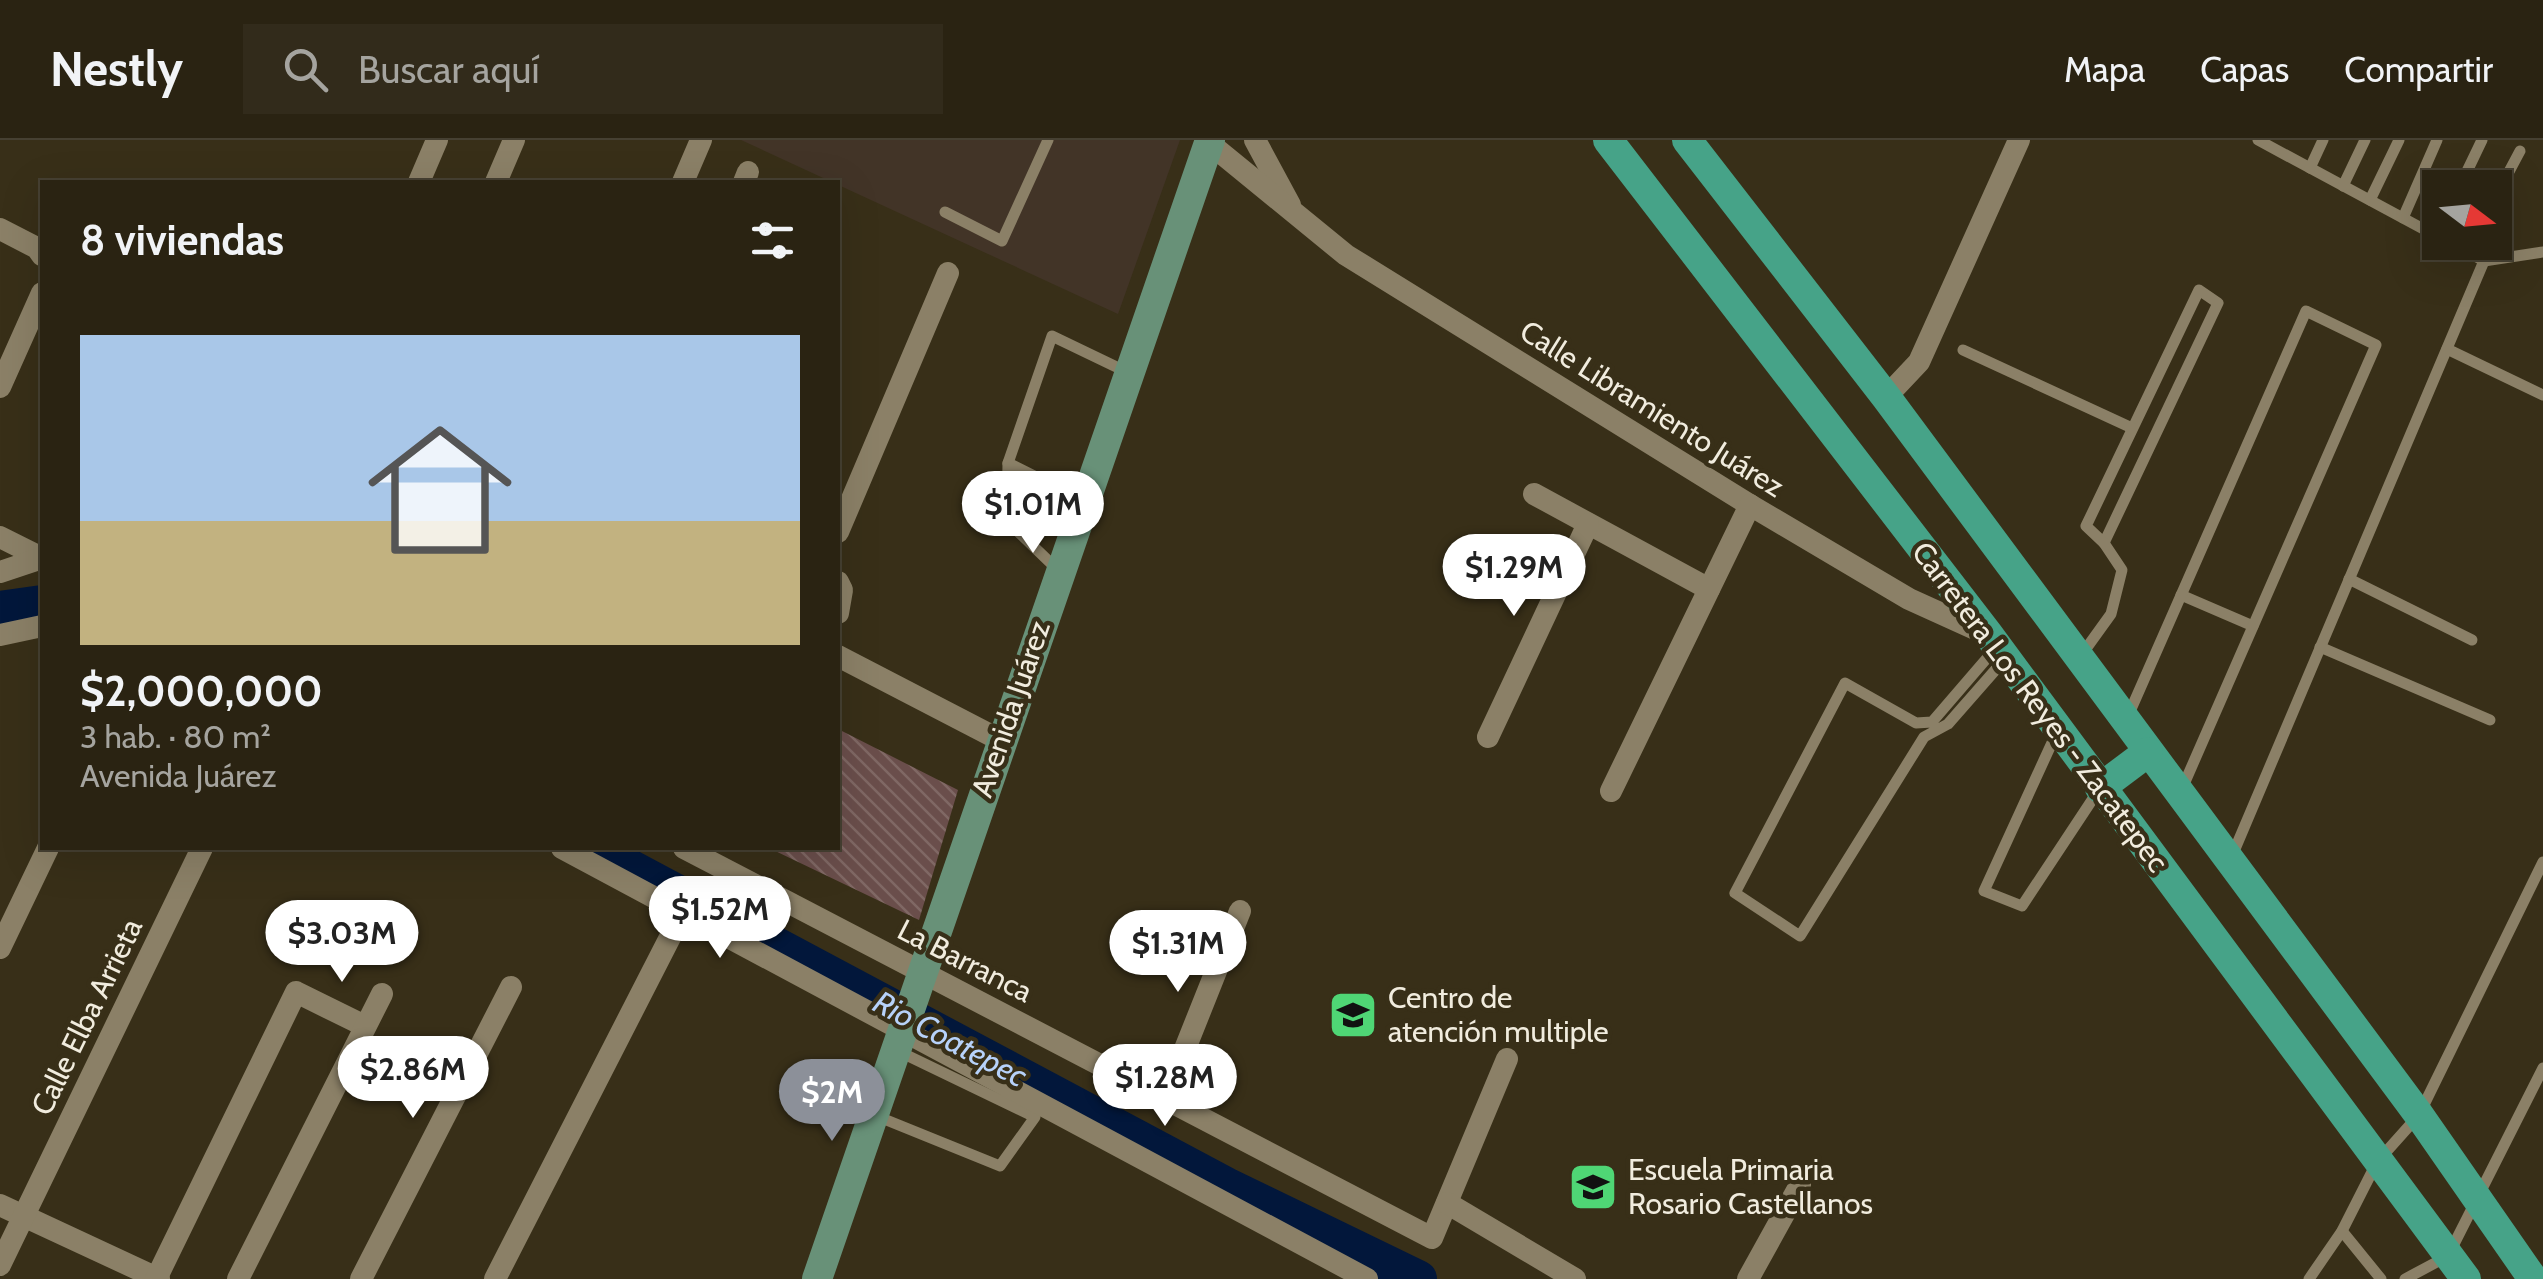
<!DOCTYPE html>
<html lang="es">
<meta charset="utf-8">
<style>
body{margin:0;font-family:Cabin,sans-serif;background:#322b1b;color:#f1f3f6;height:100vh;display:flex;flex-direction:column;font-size:38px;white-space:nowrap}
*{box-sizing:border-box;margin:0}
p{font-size:32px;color:#a5a49f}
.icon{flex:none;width:55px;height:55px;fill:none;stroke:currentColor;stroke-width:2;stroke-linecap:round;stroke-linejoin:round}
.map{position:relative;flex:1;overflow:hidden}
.side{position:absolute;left:40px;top:40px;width:800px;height:670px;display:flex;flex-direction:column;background:#2a2312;border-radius:0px;box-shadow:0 10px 40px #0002,0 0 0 2px #464032}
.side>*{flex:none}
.needle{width:65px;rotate:106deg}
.tools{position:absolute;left:2422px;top:30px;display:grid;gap:20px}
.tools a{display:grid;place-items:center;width:90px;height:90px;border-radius:0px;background:#2a2312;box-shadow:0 10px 40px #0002,0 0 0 2px #464032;font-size:50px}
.price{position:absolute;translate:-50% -85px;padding:0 22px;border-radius:35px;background:#fff;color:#222;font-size:32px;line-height:65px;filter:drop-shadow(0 2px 5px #0008)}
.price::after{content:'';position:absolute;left:50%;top:60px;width:30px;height:22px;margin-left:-15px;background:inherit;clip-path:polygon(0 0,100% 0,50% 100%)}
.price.selected{background:#8c9099;color:#fff}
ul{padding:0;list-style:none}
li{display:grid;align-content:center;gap:20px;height:530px;padding:0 40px}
li span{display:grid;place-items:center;height:310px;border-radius:0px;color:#555}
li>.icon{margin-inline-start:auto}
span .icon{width:180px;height:180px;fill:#fffc;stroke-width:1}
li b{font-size:42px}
h2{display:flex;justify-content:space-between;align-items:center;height:120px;padding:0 40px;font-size:42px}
header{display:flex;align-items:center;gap:60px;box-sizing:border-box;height:140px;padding:0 50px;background:#2a2312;border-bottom:2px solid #464032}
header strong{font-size:48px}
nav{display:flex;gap:55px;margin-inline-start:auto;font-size:35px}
.search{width:700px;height:90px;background:#322b1b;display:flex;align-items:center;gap:25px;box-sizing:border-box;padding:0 35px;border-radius:0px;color:#a5a49f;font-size:38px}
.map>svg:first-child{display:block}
.commercial{fill:#423427}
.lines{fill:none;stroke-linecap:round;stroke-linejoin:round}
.river{stroke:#02173b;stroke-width:38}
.building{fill:url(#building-back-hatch)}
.lane{stroke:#8b8067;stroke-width:11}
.street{stroke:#8b8067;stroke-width:22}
.secondary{stroke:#689178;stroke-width:30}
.primary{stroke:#46a388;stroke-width:30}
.labels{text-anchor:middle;stroke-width:9;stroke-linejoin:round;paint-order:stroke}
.street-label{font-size:30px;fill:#f1ecde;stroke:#382f18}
.poi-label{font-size:30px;fill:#f1ecde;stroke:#382f18;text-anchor:start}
.water-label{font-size:32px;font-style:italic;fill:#b7d2fa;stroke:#382f18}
</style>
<header>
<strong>Nestly</strong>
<div class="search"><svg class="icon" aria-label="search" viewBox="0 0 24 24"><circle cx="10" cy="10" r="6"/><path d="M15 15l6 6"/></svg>Buscar aquí</div>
<nav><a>Mapa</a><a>Capas</a><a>Compartir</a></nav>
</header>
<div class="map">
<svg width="2543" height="1139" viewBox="0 0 2543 1139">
<defs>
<pattern id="building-back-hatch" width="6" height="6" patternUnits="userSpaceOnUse" patternTransform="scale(2.5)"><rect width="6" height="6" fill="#6a4e4b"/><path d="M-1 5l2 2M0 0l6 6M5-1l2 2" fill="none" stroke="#806864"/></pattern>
</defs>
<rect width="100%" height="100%" fill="#382f18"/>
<polygon class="commercial" points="741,0 1180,0 1118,174"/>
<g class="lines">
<g class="river">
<polyline points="0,470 42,464"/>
<polyline points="592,708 1226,1046 1418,1139"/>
</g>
</g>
<polygon class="building" points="838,589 958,650 919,780 769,708 838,708"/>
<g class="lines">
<g class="lane">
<polyline points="2258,0 2440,98"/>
<polyline points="2310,28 2323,0"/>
<polyline points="2343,46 2365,0"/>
<polyline points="2459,48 2482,0"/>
<polyline points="2495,58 2520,11"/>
<polyline points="2370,60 2399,0"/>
<polyline points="945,72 1002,101 1048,0"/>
<polyline points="2403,78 2437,0"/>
<polyline points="2484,121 2543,112"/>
<polygon points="2199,150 2218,163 2104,403 2086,386"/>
<polyline points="2447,209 2543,255"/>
<polyline points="1963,210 2132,288"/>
<polyline points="1008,323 1007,381 1059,431"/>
<polyline points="1084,361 1008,323 1052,196 1129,233"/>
<polyline points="2349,439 2472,500"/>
<polyline points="2181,455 2253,486"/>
<polyline points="2320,507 2490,580"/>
<polyline points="1994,510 1932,582 1916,583 1845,543 1735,753 1800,796 1924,597 1948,584 2005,519"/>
<polyline points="2080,517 2111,474 2122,430 2104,403"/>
<polyline points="2128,576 2306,171 2376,205 2181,651"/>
<polyline points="2056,594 1984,751 2022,766 2098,651"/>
<polyline points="2232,716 2484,121 2449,102"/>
<polyline points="874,975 1000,1026 1035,977 900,912"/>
<polyline points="2342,1091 2381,1139"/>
<polyline points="2309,1139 2342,1091 2377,1022 2419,975 2543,722"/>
<polyline points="2405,1139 2448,1116 2543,928"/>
</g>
<g class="street">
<polyline points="1255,0 1290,65"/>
<polyline points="1209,3 1346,115 1750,365 1909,459 1984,493"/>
<polyline points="419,42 437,0"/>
<polyline points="496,42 514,0"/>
<polyline points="683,42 701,0"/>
<polyline points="744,42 748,32"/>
<polyline points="0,89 37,108 42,115"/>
<polyline points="0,247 42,153"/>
<polyline points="1886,257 1919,222 2019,0"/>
<polyline points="1534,354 1709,449"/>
<polyline points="838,392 948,133"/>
<polyline points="0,397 42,418"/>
<polyline points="0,432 42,418"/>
<polyline points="838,442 842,450 838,473"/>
<polyline points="0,495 42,486"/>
<polyline points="838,516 1000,600"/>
<polyline points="1488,597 1588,384"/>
<polyline points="1611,651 1750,365"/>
<polyline points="562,708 1367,1139"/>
<polyline points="684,708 1432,1098 1507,919"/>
<polyline points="0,808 48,708"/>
<polyline points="1165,959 1240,771"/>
<polyline points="1447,1063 1575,1139"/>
<polyline points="0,1065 159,1139"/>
<polyline points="0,1125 202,708"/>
<polyline points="156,1139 296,852 365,886"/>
<polyline points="238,1139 382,854"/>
<polyline points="361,1139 511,847"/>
<polyline points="495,1139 683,772"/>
<polyline points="1748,1139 1800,1045"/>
</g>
<polyline class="secondary" points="817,1139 1210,0"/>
<g class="primary">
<polyline points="1608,0 1988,494 2466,1139"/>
<polyline points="1687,0 1886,257 2419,975 2533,1139"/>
<polyline points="2100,648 2148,612"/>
</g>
</g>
<defs>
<g id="school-square" transform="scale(2.5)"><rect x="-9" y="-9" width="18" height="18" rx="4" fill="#4fd675" stroke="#382f18"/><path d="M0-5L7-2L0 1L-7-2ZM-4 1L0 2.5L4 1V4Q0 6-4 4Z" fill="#111"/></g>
</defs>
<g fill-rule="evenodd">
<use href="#school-square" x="1353" y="875"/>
<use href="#school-square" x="1593" y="1047"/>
</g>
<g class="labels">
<g class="street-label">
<text transform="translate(1652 269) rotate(32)" y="10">Calle Libramiento Juárez</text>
<text transform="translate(2040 567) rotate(53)" y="10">Carretera Los Reyes - Zacatepec</text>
<text transform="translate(1011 569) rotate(-71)" y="10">Avenida Juárez</text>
<text transform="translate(965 821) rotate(27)" y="10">La Barranca</text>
<text transform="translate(87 877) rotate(-64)" y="10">Calle Elba Arrieta</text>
</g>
<g class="poi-label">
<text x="1388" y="868">Centro de<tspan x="1388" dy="34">atención multiple</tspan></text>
<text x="1628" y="1040">Escuela Primaria<tspan x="1628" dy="34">Rosario Castellanos</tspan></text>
</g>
<g class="water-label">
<text transform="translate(950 899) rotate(28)" y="11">Rio Coatepec</text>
</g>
</g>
</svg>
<div class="tools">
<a><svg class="needle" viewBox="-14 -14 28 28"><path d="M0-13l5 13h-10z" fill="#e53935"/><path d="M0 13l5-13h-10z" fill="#a5a49f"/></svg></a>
</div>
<b class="price" style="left:1033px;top:416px">$1.01M</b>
<b class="price" style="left:1514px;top:479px">$1.29M</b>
<b class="price" style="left:720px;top:821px">$1.52M</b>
<b class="price" style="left:342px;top:845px">$3.03M</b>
<b class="price" style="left:1178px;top:855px">$1.31M</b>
<b class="price" style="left:413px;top:981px">$2.86M</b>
<b class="price" style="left:1165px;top:989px">$1.28M</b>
<b class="price selected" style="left:832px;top:1004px">$2M</b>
<section class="side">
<h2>8 viviendas<svg class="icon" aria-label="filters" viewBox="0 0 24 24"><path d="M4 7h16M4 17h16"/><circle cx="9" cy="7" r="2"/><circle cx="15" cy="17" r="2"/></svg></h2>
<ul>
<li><span style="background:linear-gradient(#a9c7e8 60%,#c2b280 0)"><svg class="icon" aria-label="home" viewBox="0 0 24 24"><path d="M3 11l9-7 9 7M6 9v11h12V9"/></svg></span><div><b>$2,000,000</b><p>3 hab. · 80 m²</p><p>Avenida Juárez</p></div></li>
</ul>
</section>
</div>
